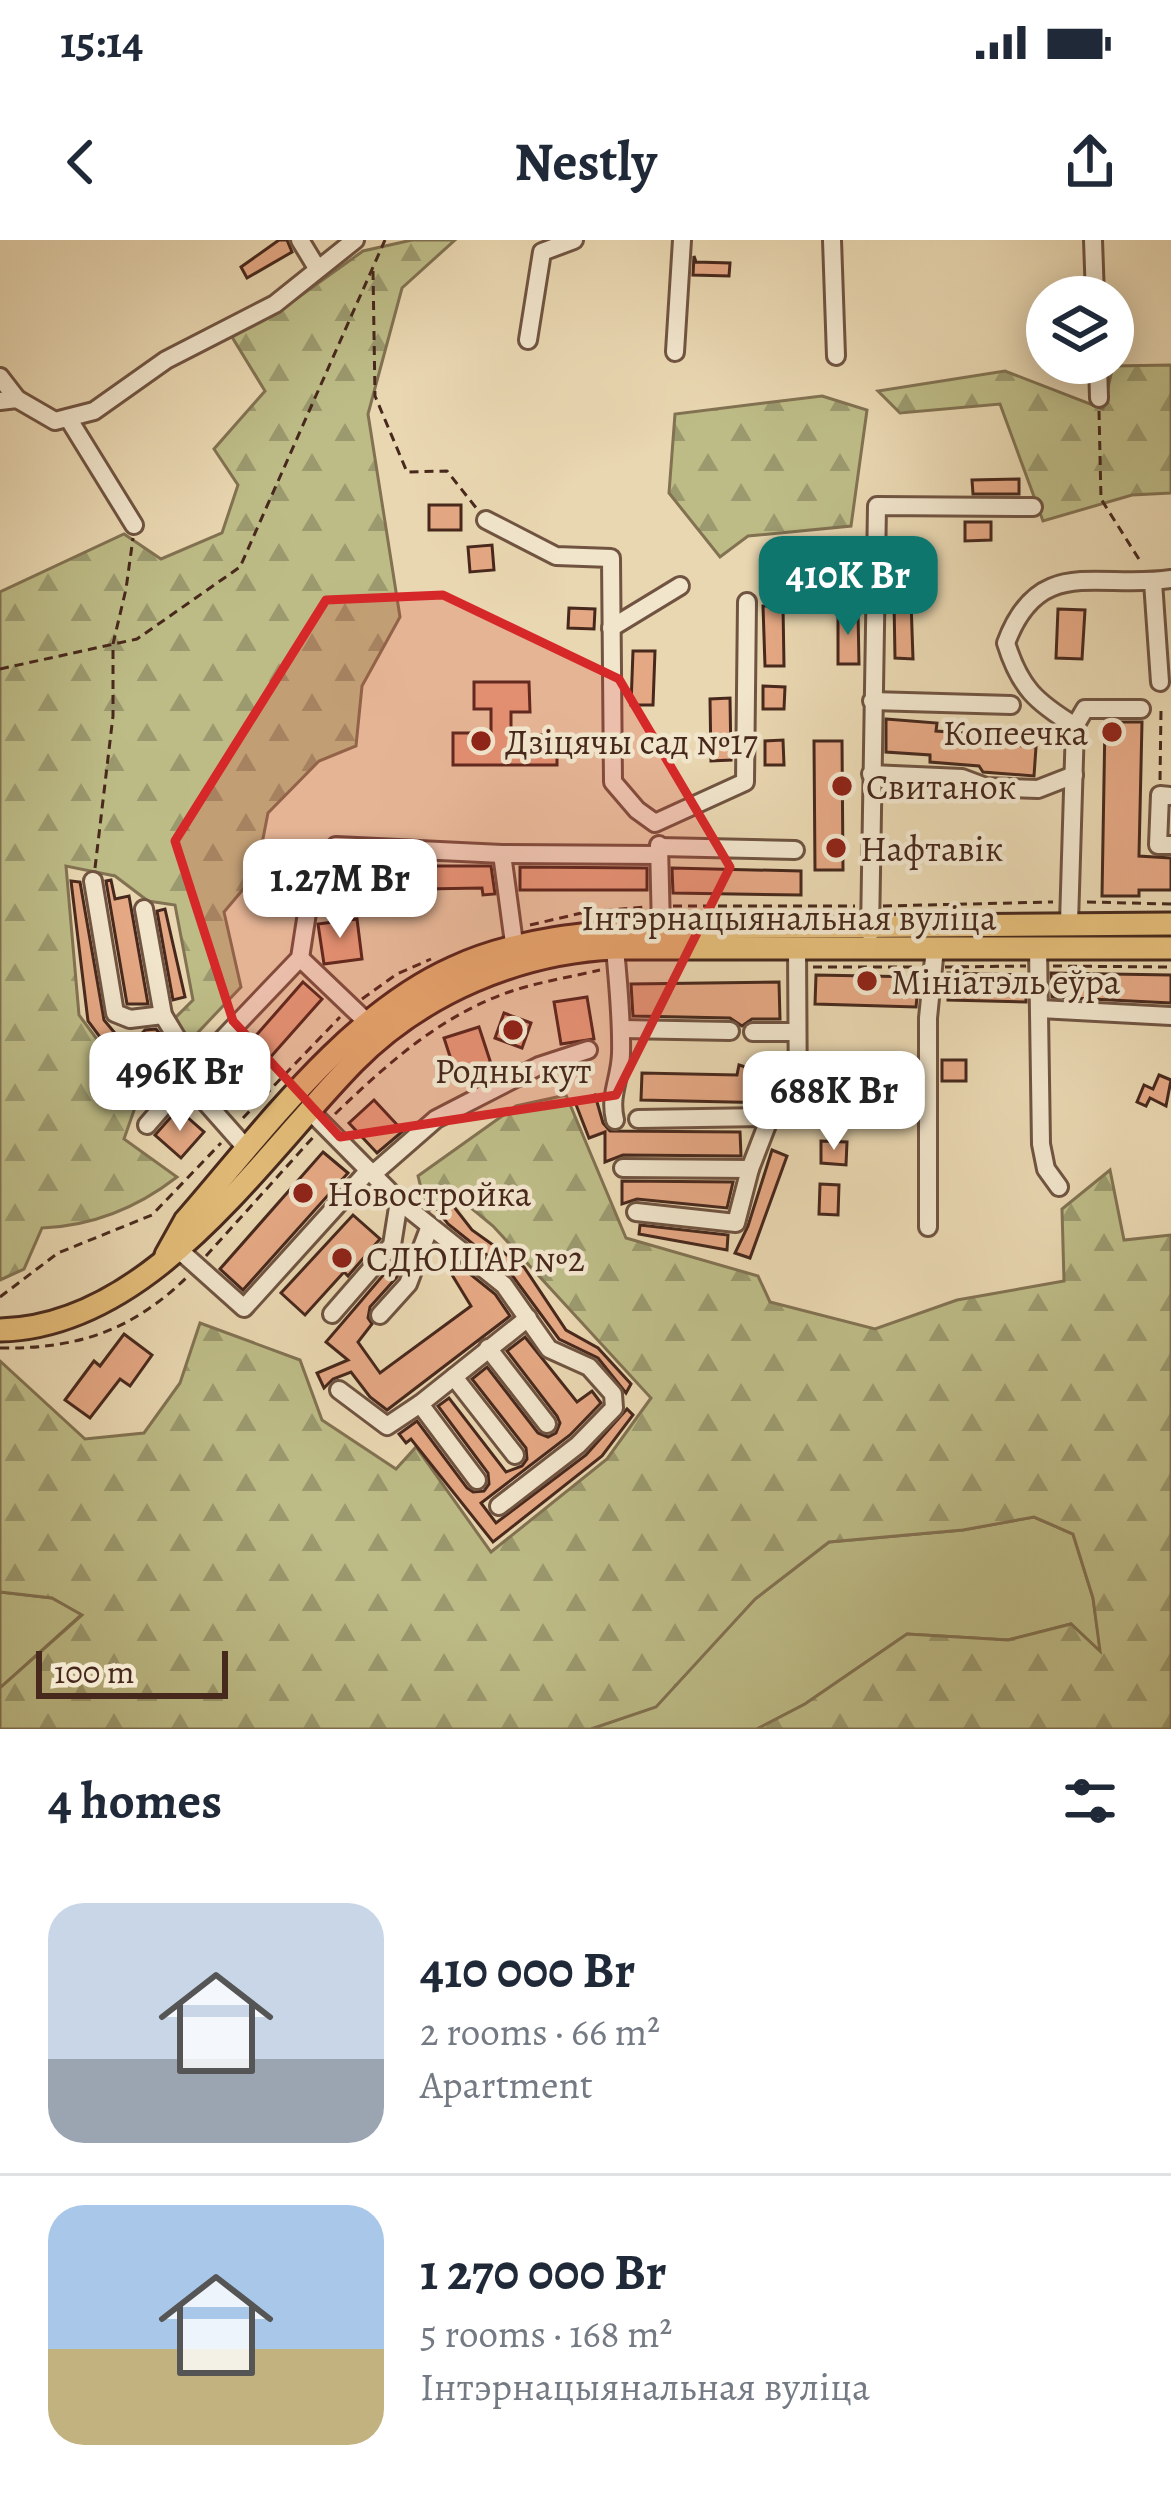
<!DOCTYPE html>
<meta charset="utf-8">
<style>
body{margin:0;font-family:Alegreya,serif;background:#f2f2f3;color:#1f2937;height:100vh;display:flex;flex-direction:column;font-size:45px;white-space:nowrap}
*{box-sizing:border-box;margin:0}
p{font-size:39px;color:#747a83}
.icon{flex:none;width:66px;height:66px;fill:none;stroke:currentColor;stroke-width:2;stroke-linecap:round;stroke-linejoin:round}
.map{position:relative;height:1489px;overflow:hidden}
.details{display:flex;flex-direction:column;background:#fff;flex:1}
.details>*{flex:none}
.tools{position:absolute;left:1026px;top:36px;display:grid;gap:24px}
.tools a{display:grid;place-items:center;width:108px;height:108px;border-radius:50%;background:#fff;box-shadow:0 6px 30px #0003;font-size:60px}
.scale{position:absolute;left:36px;bottom:30px;width:192px;box-sizing:border-box;padding-left:12px;border:6px solid #47281c;border-top:0;font-size:33px;line-height:42px;white-space:nowrap;color:#47281c;-webkit-text-stroke:9px #f1e5cc;paint-order:stroke}
.price{position:absolute;translate:-50% -102px;padding:0 27px;border-radius:24px;background:#fff;color:#222;font-size:39px;line-height:78px;filter:drop-shadow(0 3px 6px #0008)}
.price::after{content:'';position:absolute;left:50%;top:72px;width:36px;height:27px;margin-left:-18px;background:inherit;clip-path:polygon(0 0,100% 0,50% 100%)}
.price.active{background:#0f766e;color:#fff}
ul{padding:0;list-style:none}
li{display:flex;align-items:center;gap:36px;height:300px;padding:0 48px}
li+li{border-top:3px solid #e0e1e3}
li span{display:grid;place-items:center;flex:none;width:336px;height:240px;border-radius:36px;color:#555}
li>.icon{margin-inline-start:auto}
span .icon{width:144px;height:144px;fill:#fffc;stroke-width:1}
li b{font-size:51px}
h2{display:flex;justify-content:space-between;align-items:center;height:144px;padding:0 48px;font-size:51px}
.status{display:flex;justify-content:space-between;align-items:center;height:84px;padding:0 60px;background:#fff;direction:ltr}
.status svg{height:33px;fill:currentColor}
header{display:flex;justify-content:space-between;align-items:center;height:156px;padding:0 48px;background:#fff;font-size:54px;font-weight:600}
.map>svg:first-child{display:block}
.grass{fill:#bdbc87;stroke:#827252;stroke-width:3}
.forest{fill:url(#forest-firs);stroke:#827252;stroke-width:3}
.building{fill:#e5a884;stroke:#47281c;stroke-width:3}
.lines{fill:none;stroke-linecap:round;stroke-linejoin:round}
.minor-casing{stroke:#705441;stroke-width:22}
.major-casing{stroke:#47281c;stroke-width:27}
.path{stroke:#47281c;stroke-width:3;stroke-dasharray:9 6;stroke-linecap:butt}
.minor{stroke:#f1e5cc;stroke-width:16}
.major{stroke:#e4bc78;stroke-width:21}
.marked{fill:#d62828;fill-opacity:0.2;stroke:#d62828;stroke-width:9;stroke-linejoin:round}
.poi-dot{fill:#8f2418;stroke:#f1e5cc;stroke-width:4.5}
.labels{text-anchor:middle;stroke-width:9;stroke-linejoin:round;paint-order:stroke}
.poi-label{font-size:36px;fill:#47281c;stroke:#f1e5cc;text-anchor:start}
.street-label{font-size:36px;fill:#47281c;stroke:#f1e5cc}
</style>
<div class="status"><b>15:14</b><svg viewBox="0 0 49 12"><path d="M0 12V9h3v3zM5 12V6h3v6zM10 12V3h3v9zM15 12V0h3v12zM26 1h20v11H26zM47 4h2v5h-2z"/></svg></div>
<header><svg class="icon" aria-label="back" viewBox="0 0 24 24"><path d="M15 5l-7 7 7 7"/></svg>Nestly<svg class="icon" aria-label="share" viewBox="0 0 24 24"><path d="M12 15V3M7 8l5-5 5 5M5 13v7h14v-7"/></svg></header>
<div class="map">
<svg width="1171" height="1489" viewBox="0 0 1171 1489">
<defs>
<pattern id="forest-firs" width="22" height="20" patternUnits="userSpaceOnUse" patternTransform="scale(3)"><rect width="22" height="20" fill="#bdbc87"/><path d="M5 1l3.5 6h-7zM16 11l3.5 6h-7z" fill="#9b996e"/></pattern>
</defs>
<rect width="100%" height="100%" fill="#e9d7b1"/>
<filter id="stains"><feTurbulence type="fractalNoise" baseFrequency=".00167" numOctaves="4"/><feColorMatrix values="0 0 0 0 .2 0 0 0 0 .09 0 0 0 0 .02 0 0 0 .5 -.17"/></filter>
<radialGradient id="worn" r=".72"><stop offset=".6" stop-color="#630" stop-opacity="0"/><stop offset="1" stop-color="#630" stop-opacity=".3"/></radialGradient>
<g class="grass">
<polygon points="1034,1277 1073,1294 1093,1358 1101,1413 1071,1384 1008,1400 907,1394 805,1464 757,1489 591,1489 656,1466 755,1359 829,1302 963,1290"/>
<polygon points="0,1352 52,1358 82,1374 0,1448"/>
</g>
<g class="forest">
<path d="M412 0H455L402 48 368 174 400 377 362 446 356 506 319 521 268 573 256 634 224 672 241 747 186 805 174 779 193 760 175 665 148 661 115 636 66 626 79 775 139 856 124 899 177 937C137 968 93 986 42 988L24 1029 0 1040V352L124 294 161 319 222 293 238 245 214 209 265 151 232 97 296 59 363 11Z"/>
<polygon points="1171,125 1171,253 1132,255 1043,281 1000,164 900,173 878,151 1005,131 1103,169 1113,126"/>
<polygon points="822,156 867,170 851,286 748,296 720,317 669,253 675,174"/>
<polygon points="566,855 626,998 758,1036 770,1062 875,1089 957,1060 1064,1041 1062,969 1110,930 1124,1000 1171,995 1171,1489 757,1489 805,1464 907,1394 1008,1400 1071,1384 1100,1411 1093,1358 1073,1294 1034,1277 963,1290 829,1302 755,1359 656,1467 591,1489 0,1489 0,1448 82,1375 52,1358 0,1352 0,1121 85,1199 144,1193 180,1143 200,1083 300,1120 322,1180 396,1229 416,1207 491,1312 607,1219 651,1158 493,986 453,953 427,972 418,936 516,866"/>
</g>
<g class="building">
<polygon points="279,0 287,0 292,12 247,38 241,27"/>
<polygon points="694,16 696,22 730,23 729,36 693,35"/>
<polygon points="1019,239 1019,254 973,254 972,240"/>
<rect x="429" y="265" width="32" height="25"/>
<polygon points="965,282 991,282 991,300 965,301"/>
<polygon points="492,305 494,330 470,332 468,307"/>
<polygon points="894,361 911,361 913,419 895,418"/>
<polygon points="763,366 783,366 784,426 765,426"/>
<polygon points="569,368 595,369 594,389 568,388"/>
<polygon points="1058,369 1085,370 1082,419 1056,418"/>
<polygon points="838,371 858,371 859,424 838,424"/>
<polygon points="633,411 655,411 653,465 631,465"/>
<polygon points="474,442 529,442 530,472 511,472 511,495 557,495 557,525 453,525 453,493 491,493 491,469 474,469"/>
<polygon points="763,446 785,447 784,469 763,469"/>
<polygon points="730,458 731,520 711,521 710,459"/>
<polygon points="886,479 937,483 936,491 992,495 992,503 1036,507 1034,536 983,532 979,526 930,522 930,515 886,512"/>
<polygon points="1105,482 1142,482 1139,616 1171,618 1171,650 1139,650 1139,656 1102,656"/>
<polygon points="783,500 784,525 765,525 765,501"/>
<polygon points="814,501 842,501 843,630 815,630"/>
<polygon points="363,626 491,626 495,654 483,655 482,648 364,650"/>
<polygon points="520,627 647,628 647,650 520,650"/>
<polygon points="672,628 801,631 801,655 673,653"/>
<polygon points="111,640 115,659 129,656 148,764 127,764 106,641"/>
<polygon points="71,641 80,642 104,780 139,822 135,801 145,790 156,789 160,794 154,800 175,821 146,851 126,832 88,781"/>
<polygon points="165,669 185,757 173,760 157,671"/>
<polygon points="357,679 362,719 324,724 318,684"/>
<polygon points="948,733 1026,735 1026,762 948,760"/>
<polygon points="1051,733 1171,735 1171,763 1052,757"/>
<polygon points="816,735 919,737 916,767 815,764"/>
<polygon points="303,742 322,759 228,865 210,848"/>
<polygon points="779,742 780,779 752,779 742,786 730,778 633,776 631,744"/>
<polygon points="587,757 594,799 561,804 554,762"/>
<polygon points="504,773 531,783 522,808 495,798"/>
<polygon points="479,787 494,833 459,844 444,798"/>
<rect x="942" y="820" width="24" height="21"/>
<polygon points="739,825 749,828 748,846 780,846 778,863 641,860 642,833 737,835"/>
<polygon points="1159,835 1171,840 1166,866 1150,858 1146,866 1137,862 1144,845 1153,849"/>
<polygon points="595,855 603,883 610,891 740,892 741,916 623,915 605,922 605,892 589,898 575,862"/>
<polygon points="374,860 403,891 377,913 349,883"/>
<polygon points="178,869 204,892 181,918 155,895"/>
<polygon points="821,901 847,902 846,925 821,923"/>
<polygon points="772,910 787,916 750,1018 735,1013 748,986"/>
<polygon points="323,912 348,933 243,1050 220,1029"/>
<polygon points="622,941 623,941 733,942 727,968 637,959 622,964"/>
<polygon points="820,944 839,945 838,975 819,974"/>
<polygon points="451,963 472,990 524,1027 566,1090 598,1108 631,1144 626,1153 598,1118 559,1099 512,1035 448,984 438,971"/>
<polygon points="353,975 380,999 348,1036 344,1032 305,1075 281,1053"/>
<polygon points="640,985 728,995 727,1010 639,994"/>
<polygon points="450,1018 495,1054 510,1076 387,1170 370,1157 351,1132 333,1139 324,1148 317,1133 348,1120 326,1102 397,1019 402,1023 397,1037 370,1067 368,1078 372,1084 358,1102 380,1133 471,1066 446,1025"/>
<polygon points="124,1094 152,1115 130,1146 120,1139 90,1178 65,1160 94,1121 100,1126"/>
<polygon points="525,1097 577,1162 592,1151 601,1163 570,1195 481,1263 496,1283 586,1215 627,1169 633,1175 602,1216 493,1302 411,1199 406,1203 399,1194 417,1181 467,1248 473,1252 484,1251 489,1244 488,1233 438,1166 449,1158 506,1232 522,1226 527,1219 526,1208 472,1139 487,1127 538,1193 548,1197 556,1193 560,1183 557,1176 507,1111"/>
</g>
<g class="lines">
<g class="minor-casing">
<g id="minor">
<polyline points="300,0 317,28"/>
<polyline points="832,0 836,116"/>
<polyline points="1093,0 1095,57"/>
<polyline points="528,100 542,12 574,0"/>
<polyline points="675,112 682,0"/>
<polyline points="1098,123 1099,158"/>
<polyline points="0,137 17,159"/>
<polyline points="0,161 17,159 55,181 94,171 166,120 275,64 355,0"/>
<polyline points="68,178 134,285"/>
<polyline points="486,280 556,316 611,318 613,542 637,570 655,583 745,542 747,362"/>
<polyline points="1153,342 1160,442"/>
<polyline points="611,388 680,346"/>
<polyline points="872,461 1011,465"/>
<polyline points="1075,486 1085,469 1141,469"/>
<polyline points="871,534 962,538 986,547 1038,549 1074,535"/>
<polyline points="1171,556 1160,555 1158,605 1171,605"/>
<polyline points="659,605 661,688"/>
<polyline points="659,607 795,610"/>
<polyline points="502,614 516,718"/>
<polyline points="93,641 115,773 130,779 163,775"/>
<polyline points="144,669 163,775 195,828 186,840 247,909"/>
<path d="M1069 683 1075 486C1036 462 1020 448 1006 403 1039 314 1098 350 1171 339"/>
<polyline points="870,693 877,266 1033,267"/>
<polyline points="1038,708 1041,904 1046,929 1059,947"/>
<polyline points="300,718 369,784"/>
<polyline points="1040,769 1171,776"/>
<polyline points="622,789 730,791"/>
<polyline points="753,792 797,792"/>
<polyline points="195,828 300,718 309,660 336,606 502,614 659,615"/>
<polyline points="311,872 399,961 504,1045 549,1109 589,1127 613,1154 614,1168 578,1205 499,1266"/>
<polyline points="638,879 770,877"/>
<path d="M615 880C609 855 620 840 621 814 622 779 618 743 615 708"/>
<polyline points="147,885 186,840"/>
<polyline points="623,928 750,929 770,877 798,875 797,707"/>
<polyline points="373,934 436,879 539,826 588,810"/>
<polyline points="636,972 736,983 750,929"/>
<polyline points="928,987 928,778 935,708"/>
<polyline points="178,1009 244,1068 369,930"/>
<polyline points="332,1074 392,1005 399,961"/>
<polyline points="380,1075 408,1044 430,986"/>
<polyline points="488,1108 547,1184"/>
<polyline points="454,1137 515,1215"/>
<polyline points="339,1150 387,1186 420,1164 528,1078"/>
<polyline points="420,1164 477,1240"/>
</g>
</g>
<g class="major-casing">
<g id="major">
<path d="M166 1015 185 981C261 894 346 776 453 728 518 698 590 693 661 688L1171 684"/>
<path d="M0 1090C151 1087 259 919 354 822 422 753 519 712 615 708H1171"/>
</g>
</g>
<g class="path">
<polyline points="373,31 375,156 407,232 447,231 477,269"/>
<polyline points="1099,171 1101,259 1142,324"/>
<polyline points="0,429 137,399 240,327 385,0"/>
<polyline points="1160,540 1161,470"/>
<polyline points="95,628 113,476 113,404 126,349 133,298"/>
<polyline points="1087,662 1171,664"/>
<polyline points="673,666 855,666"/>
<polyline points="883,666 1053,662"/>
<polyline points="530,685 586,672 645,667"/>
<polyline points="1053,726 1171,727"/>
<polyline points="813,727 918,727"/>
<polyline points="945,727 1026,726"/>
<polyline points="362,759 397,734 431,719"/>
<path d="M335 874C387 824 440 776 509 752 538 742 571 737 600 730"/>
<polyline points="243,878 340,777"/>
<polyline points="206,1016 316,894"/>
<polyline points="0,1057 58,1013 152,975 221,903"/>
<path d="M0 1108C77 1109 132 1091 187 1037"/>
</g>
<use href="#minor" class="minor"/>
<use href="#major" class="major"/>
</g>
<path class="marked" d="M443 355 619 439 730 627 616 855 340 897 233 781 175 601 326 360Z"/>
<g class="poi-dot">
<circle cx="1112" cy="492" r="12"/>
<circle cx="481" cy="501" r="12"/>
<circle cx="842" cy="546" r="12"/>
<circle cx="836" cy="608" r="12"/>
<circle cx="867" cy="741" r="12"/>
<circle cx="513" cy="790" r="12"/>
<circle cx="303" cy="953" r="12"/>
<circle cx="342" cy="1018" r="12"/>
</g>
<g class="labels">
<g class="poi-label">
<text x="1088" y="505" text-anchor="end">Копеечка</text>
<text x="505" y="514">Дзіцячы сад №17</text>
<text x="866" y="559">Свитанок</text>
<text x="860" y="621">Нафтавік</text>
<text x="891" y="754">Мініатэль еўра</text>
<text x="513" y="843" text-anchor="middle">Родны кут</text>
<text x="327" y="966">Новостройка</text>
<text x="366" y="1031">СДЮШАР №2</text>
</g>
<g class="street-label">
<text x="789" y="690">Інтэрнацыянальная вуліца</text>
</g>
</g>
<rect width="100%" height="100%" filter="url(#stains)"/>
<rect width="100%" height="100%" fill="url(#worn)"/>
</svg>
<div class="tools">
<a><svg class="icon" aria-label="layers" viewBox="0 0 24 24"><path d="M12 4l9 5-9 5-9-5zM3 14l9 5 9-5"/></svg></a>
</div>
<div class="scale">100 m</div>
<b class="price active" style="left:848px;top:398px">410K Br</b>
<b class="price" style="left:340px;top:701px">1.27M Br</b>
<b class="price" style="left:180px;top:894px">496K Br</b>
<b class="price" style="left:834px;top:913px">688K Br</b>
</div>
<section class="details">
<h2>4 homes<svg class="icon" aria-label="filters" viewBox="0 0 24 24"><path d="M4 7h16M4 17h16"/><circle cx="9" cy="7" r="2"/><circle cx="15" cy="17" r="2"/></svg></h2>
<ul>
<li><span style="background:linear-gradient(#c9d6e8 65%,#9aa5b1 0)"><svg class="icon" aria-label="home" viewBox="0 0 24 24"><path d="M3 11l9-7 9 7M6 9v11h12V9"/></svg></span><div><b>410 000 Br</b><p>2 rooms · 66 m²</p><p>Apartment</p></div></li>
<li><span style="background:linear-gradient(#a9c7e8 60%,#c2b280 0)"><svg class="icon" aria-label="home" viewBox="0 0 24 24"><path d="M3 11l9-7 9 7M6 9v11h12V9"/></svg></span><div><b>1 270 000 Br</b><p>5 rooms · 168 m²</p><p>Інтэрнацыянальная вуліца</p></div></li>
</ul>
</section>
